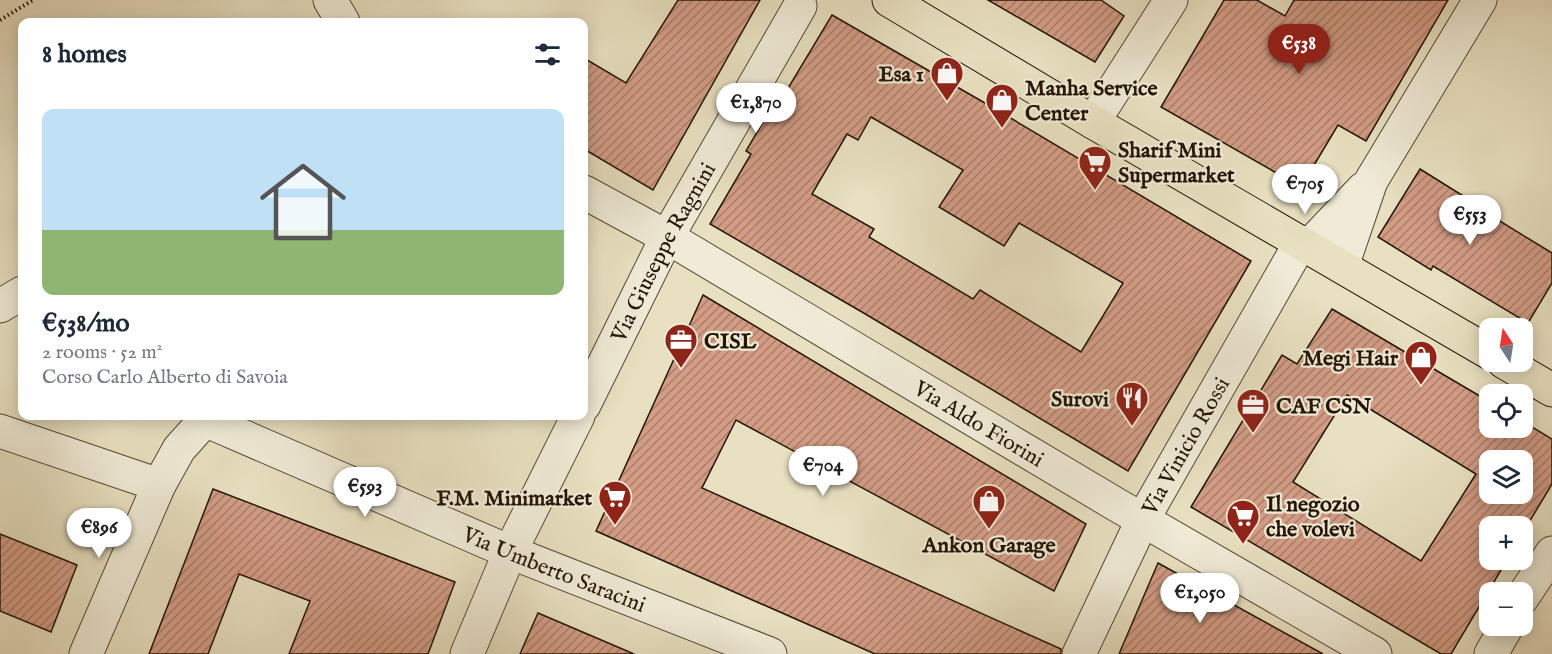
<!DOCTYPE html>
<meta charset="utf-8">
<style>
body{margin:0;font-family:"IM FELL English",serif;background:#f2f2f3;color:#1f2937;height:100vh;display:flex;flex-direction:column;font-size:22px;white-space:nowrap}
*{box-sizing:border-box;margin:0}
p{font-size:20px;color:#747a83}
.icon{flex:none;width:33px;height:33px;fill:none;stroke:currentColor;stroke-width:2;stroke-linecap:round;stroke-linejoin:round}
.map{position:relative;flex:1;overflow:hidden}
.drawer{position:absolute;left:18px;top:18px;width:570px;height:402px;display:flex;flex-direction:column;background:#fff;border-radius:12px;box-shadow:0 3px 15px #0003}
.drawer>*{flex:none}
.needle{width:39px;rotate:348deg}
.buttons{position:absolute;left:1479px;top:318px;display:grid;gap:12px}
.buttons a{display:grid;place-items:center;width:54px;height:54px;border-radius:12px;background:#fff;box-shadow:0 3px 15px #0003;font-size:30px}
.price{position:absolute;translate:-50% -51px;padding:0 14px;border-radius:21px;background:#fff;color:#222;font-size:20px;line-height:39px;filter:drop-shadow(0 2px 3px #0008)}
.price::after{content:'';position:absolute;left:50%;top:36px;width:18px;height:14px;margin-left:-9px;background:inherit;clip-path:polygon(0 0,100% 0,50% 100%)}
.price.on{background:#8f2418;color:#fff}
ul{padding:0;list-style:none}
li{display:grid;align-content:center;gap:12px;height:318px;padding:0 24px}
li span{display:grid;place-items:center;height:186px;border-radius:12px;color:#555}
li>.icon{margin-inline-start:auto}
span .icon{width:108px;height:108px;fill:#fffc;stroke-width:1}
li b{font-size:26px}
h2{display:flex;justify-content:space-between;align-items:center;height:72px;padding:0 24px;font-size:26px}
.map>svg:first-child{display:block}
.building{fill:url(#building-hatch);stroke:#241506;stroke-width:1.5;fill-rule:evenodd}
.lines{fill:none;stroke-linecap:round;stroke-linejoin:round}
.minor-casing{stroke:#554835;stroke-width:35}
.major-casing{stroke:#241506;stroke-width:35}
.path{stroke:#241506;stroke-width:4;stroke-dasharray:1.5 3;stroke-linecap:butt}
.minor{stroke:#f0ebd7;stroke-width:33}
.major{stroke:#e8e0c1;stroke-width:33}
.labels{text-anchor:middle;stroke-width:4.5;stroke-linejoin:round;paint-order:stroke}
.poi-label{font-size:22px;font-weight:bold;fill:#241506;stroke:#f0ebd7;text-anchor:start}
.street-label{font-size:22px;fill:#241506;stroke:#f0ebd7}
</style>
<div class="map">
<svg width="1552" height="654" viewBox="0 0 1552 654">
<defs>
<pattern id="building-hatch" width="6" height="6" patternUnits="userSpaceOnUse" patternTransform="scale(1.5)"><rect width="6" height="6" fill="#d29c85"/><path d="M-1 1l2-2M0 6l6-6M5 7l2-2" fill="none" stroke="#aa7e6b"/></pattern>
</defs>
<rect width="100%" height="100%" fill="#e8e0c1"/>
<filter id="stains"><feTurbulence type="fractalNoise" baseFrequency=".00333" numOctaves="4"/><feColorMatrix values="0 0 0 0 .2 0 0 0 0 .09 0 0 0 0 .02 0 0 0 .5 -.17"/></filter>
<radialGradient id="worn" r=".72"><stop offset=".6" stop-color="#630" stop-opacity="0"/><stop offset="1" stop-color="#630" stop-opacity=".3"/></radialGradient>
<g class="building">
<polygon points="678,0 760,0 653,190 584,149 584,58 626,83"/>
<polygon points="988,0 1101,0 1124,16 1095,62"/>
<polygon points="1224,0 1257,0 1285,16 1294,0 1448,0 1366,141 1338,125 1301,187 1161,107"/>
<path d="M832 15 997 110 1251 261 1128 471 862 312 710 224 751 154 746 151 774 103 778 105ZM871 117 963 170 939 207 1004 246 1019 223 1123 283 1081 352 980 290 973 299 869 237 874 229 812 194 847 134 858 140Z"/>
<polygon points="1420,169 1473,202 1472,204 1552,253 1552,283 1528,323 1433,266 1431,270 1378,237"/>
<polygon points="703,295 1086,524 1054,591 736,420 702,488 1061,649 1061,654 875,654 596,531"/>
<path d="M1332 309 1490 402V428H1522V421L1552 439V484L1522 534V526H1490V560H1507L1451 654H1441L1191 507 1282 355 1297 364ZM1347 395 1476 474 1421 561 1293 482ZM1490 460H1522V494H1490Z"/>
<polygon points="213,489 455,582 428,654 289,654 310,601 239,574 208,654 149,654"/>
<polygon points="0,534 77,565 51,632 0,611"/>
<polygon points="1158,563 1323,654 1119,654"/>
<polygon points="538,613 634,654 520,654"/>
</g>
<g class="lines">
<g class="minor-casing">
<g id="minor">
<polyline points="330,0 343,22"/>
<polyline points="1093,122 1171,0"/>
<path id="s1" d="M584 192 667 237 1117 505 1375 654"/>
<polyline points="1309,246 1363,189"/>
<polyline points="1342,266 1371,181 1480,0"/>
<polyline points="0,306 22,293"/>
<path id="s2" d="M584 405 667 237 800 6"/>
<path id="s3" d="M0 431 159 485 179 449 205 420 510 552 770 654"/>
<polyline points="1522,598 1552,553"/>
<polyline points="86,654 159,485"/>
<polyline points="467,654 510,552 578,416"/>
<path id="s4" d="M1079 654 1143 519 1301 242"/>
<polyline points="1491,654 1507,626"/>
</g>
</g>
<g class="major-casing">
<g id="major">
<polyline points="889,0 1093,122 1490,353"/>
<polyline points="1504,362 1552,390"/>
</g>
</g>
<polyline class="path" points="0,20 33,0"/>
<use href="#minor" class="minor"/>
<use href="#major" class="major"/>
</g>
<defs>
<g id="shop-pin" transform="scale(1.725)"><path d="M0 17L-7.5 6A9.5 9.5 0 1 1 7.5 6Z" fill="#8f2418" stroke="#f0ebd7"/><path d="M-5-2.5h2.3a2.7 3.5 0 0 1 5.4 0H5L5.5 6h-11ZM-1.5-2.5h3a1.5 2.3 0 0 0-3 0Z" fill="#fff"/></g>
<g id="supermarket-pin" transform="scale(1.725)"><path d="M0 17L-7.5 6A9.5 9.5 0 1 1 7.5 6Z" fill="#8f2418" stroke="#f0ebd7"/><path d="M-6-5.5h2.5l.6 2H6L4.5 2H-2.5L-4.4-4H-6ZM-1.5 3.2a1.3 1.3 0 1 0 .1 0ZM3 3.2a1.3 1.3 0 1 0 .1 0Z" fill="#fff"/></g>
<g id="office-pin" transform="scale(1.725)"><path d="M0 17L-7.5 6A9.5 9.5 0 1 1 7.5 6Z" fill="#8f2418" stroke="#f0ebd7"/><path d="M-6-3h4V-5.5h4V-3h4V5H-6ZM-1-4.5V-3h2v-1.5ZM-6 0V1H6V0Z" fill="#fff"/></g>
<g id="restaurant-pin" transform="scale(1.725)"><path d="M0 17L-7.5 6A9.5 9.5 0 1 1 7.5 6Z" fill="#8f2418" stroke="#f0ebd7"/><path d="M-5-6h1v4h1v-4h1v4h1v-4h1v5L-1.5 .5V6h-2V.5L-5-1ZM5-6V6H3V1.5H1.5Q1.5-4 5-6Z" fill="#fff"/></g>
</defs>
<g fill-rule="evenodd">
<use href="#shop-pin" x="947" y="73"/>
<use href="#shop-pin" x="1002" y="100"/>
<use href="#supermarket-pin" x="1095" y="162"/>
<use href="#office-pin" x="681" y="340"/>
<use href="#shop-pin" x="1421" y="357"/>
<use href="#restaurant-pin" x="1132" y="398"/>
<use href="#office-pin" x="1253" y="405"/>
<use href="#supermarket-pin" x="615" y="497"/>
<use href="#shop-pin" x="989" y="501"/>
<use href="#supermarket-pin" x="1243" y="516"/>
</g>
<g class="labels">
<g class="poi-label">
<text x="924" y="81" text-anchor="end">Esa 1</text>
<text x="1025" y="95">Manha Service<tspan x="1025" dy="25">Center</tspan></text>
<text x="1118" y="157">Sharif Mini<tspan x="1118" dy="25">Supermarket</tspan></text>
<text x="704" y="348">CISL</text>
<text x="1398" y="365" text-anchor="end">Megi Hair</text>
<text x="1109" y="406" text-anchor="end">Surovi</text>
<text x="1276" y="413">CAF CSN</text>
<text x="592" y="505" text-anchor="end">F.M. Minimarket</text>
<text x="1266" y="511">Il negozio<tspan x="1266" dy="25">che volevi</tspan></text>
<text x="989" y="552" text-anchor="middle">Ankon Garage</text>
</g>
<g class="street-label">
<text dy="8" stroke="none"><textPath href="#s2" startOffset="172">Via Giuseppe Ragnini</textPath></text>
<text dy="8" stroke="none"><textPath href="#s1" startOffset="458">Via Aldo Fiorini</textPath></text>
<text dy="8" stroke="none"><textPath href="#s4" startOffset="234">Via Vinicio Rossi</textPath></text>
<text dy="8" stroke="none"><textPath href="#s3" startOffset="628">Via Umberto Saracini</textPath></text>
</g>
</g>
<rect width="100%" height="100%" filter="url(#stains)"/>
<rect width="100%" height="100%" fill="url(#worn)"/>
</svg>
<div class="buttons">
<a><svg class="needle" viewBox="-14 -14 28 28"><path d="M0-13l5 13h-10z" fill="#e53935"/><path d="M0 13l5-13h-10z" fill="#747a83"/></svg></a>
<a><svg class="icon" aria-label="locate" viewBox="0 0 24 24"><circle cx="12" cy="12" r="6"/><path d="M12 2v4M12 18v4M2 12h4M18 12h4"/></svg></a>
<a><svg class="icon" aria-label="layers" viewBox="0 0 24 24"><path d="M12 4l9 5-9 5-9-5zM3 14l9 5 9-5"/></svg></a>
<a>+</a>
<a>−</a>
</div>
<b class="price on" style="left:1299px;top:75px">€538</b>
<b class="price" style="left:756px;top:134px">€1,870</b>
<b class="price" style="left:1305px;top:215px">€705</b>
<b class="price" style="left:1470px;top:246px">€553</b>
<b class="price" style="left:823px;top:497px">€704</b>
<b class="price" style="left:365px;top:518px">€593</b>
<b class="price" style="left:99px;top:559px">€896</b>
<b class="price" style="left:1200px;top:624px">€1,050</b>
<section class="drawer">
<h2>8 homes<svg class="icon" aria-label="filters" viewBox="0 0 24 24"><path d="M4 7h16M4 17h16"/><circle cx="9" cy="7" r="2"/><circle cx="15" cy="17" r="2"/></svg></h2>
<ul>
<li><span style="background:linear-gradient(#bfe0f5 65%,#8fb573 0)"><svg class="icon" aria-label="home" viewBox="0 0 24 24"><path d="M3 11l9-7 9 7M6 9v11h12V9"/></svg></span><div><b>€538/mo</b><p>2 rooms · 52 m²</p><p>Corso Carlo Alberto di Savoia</p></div></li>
</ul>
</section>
</div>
